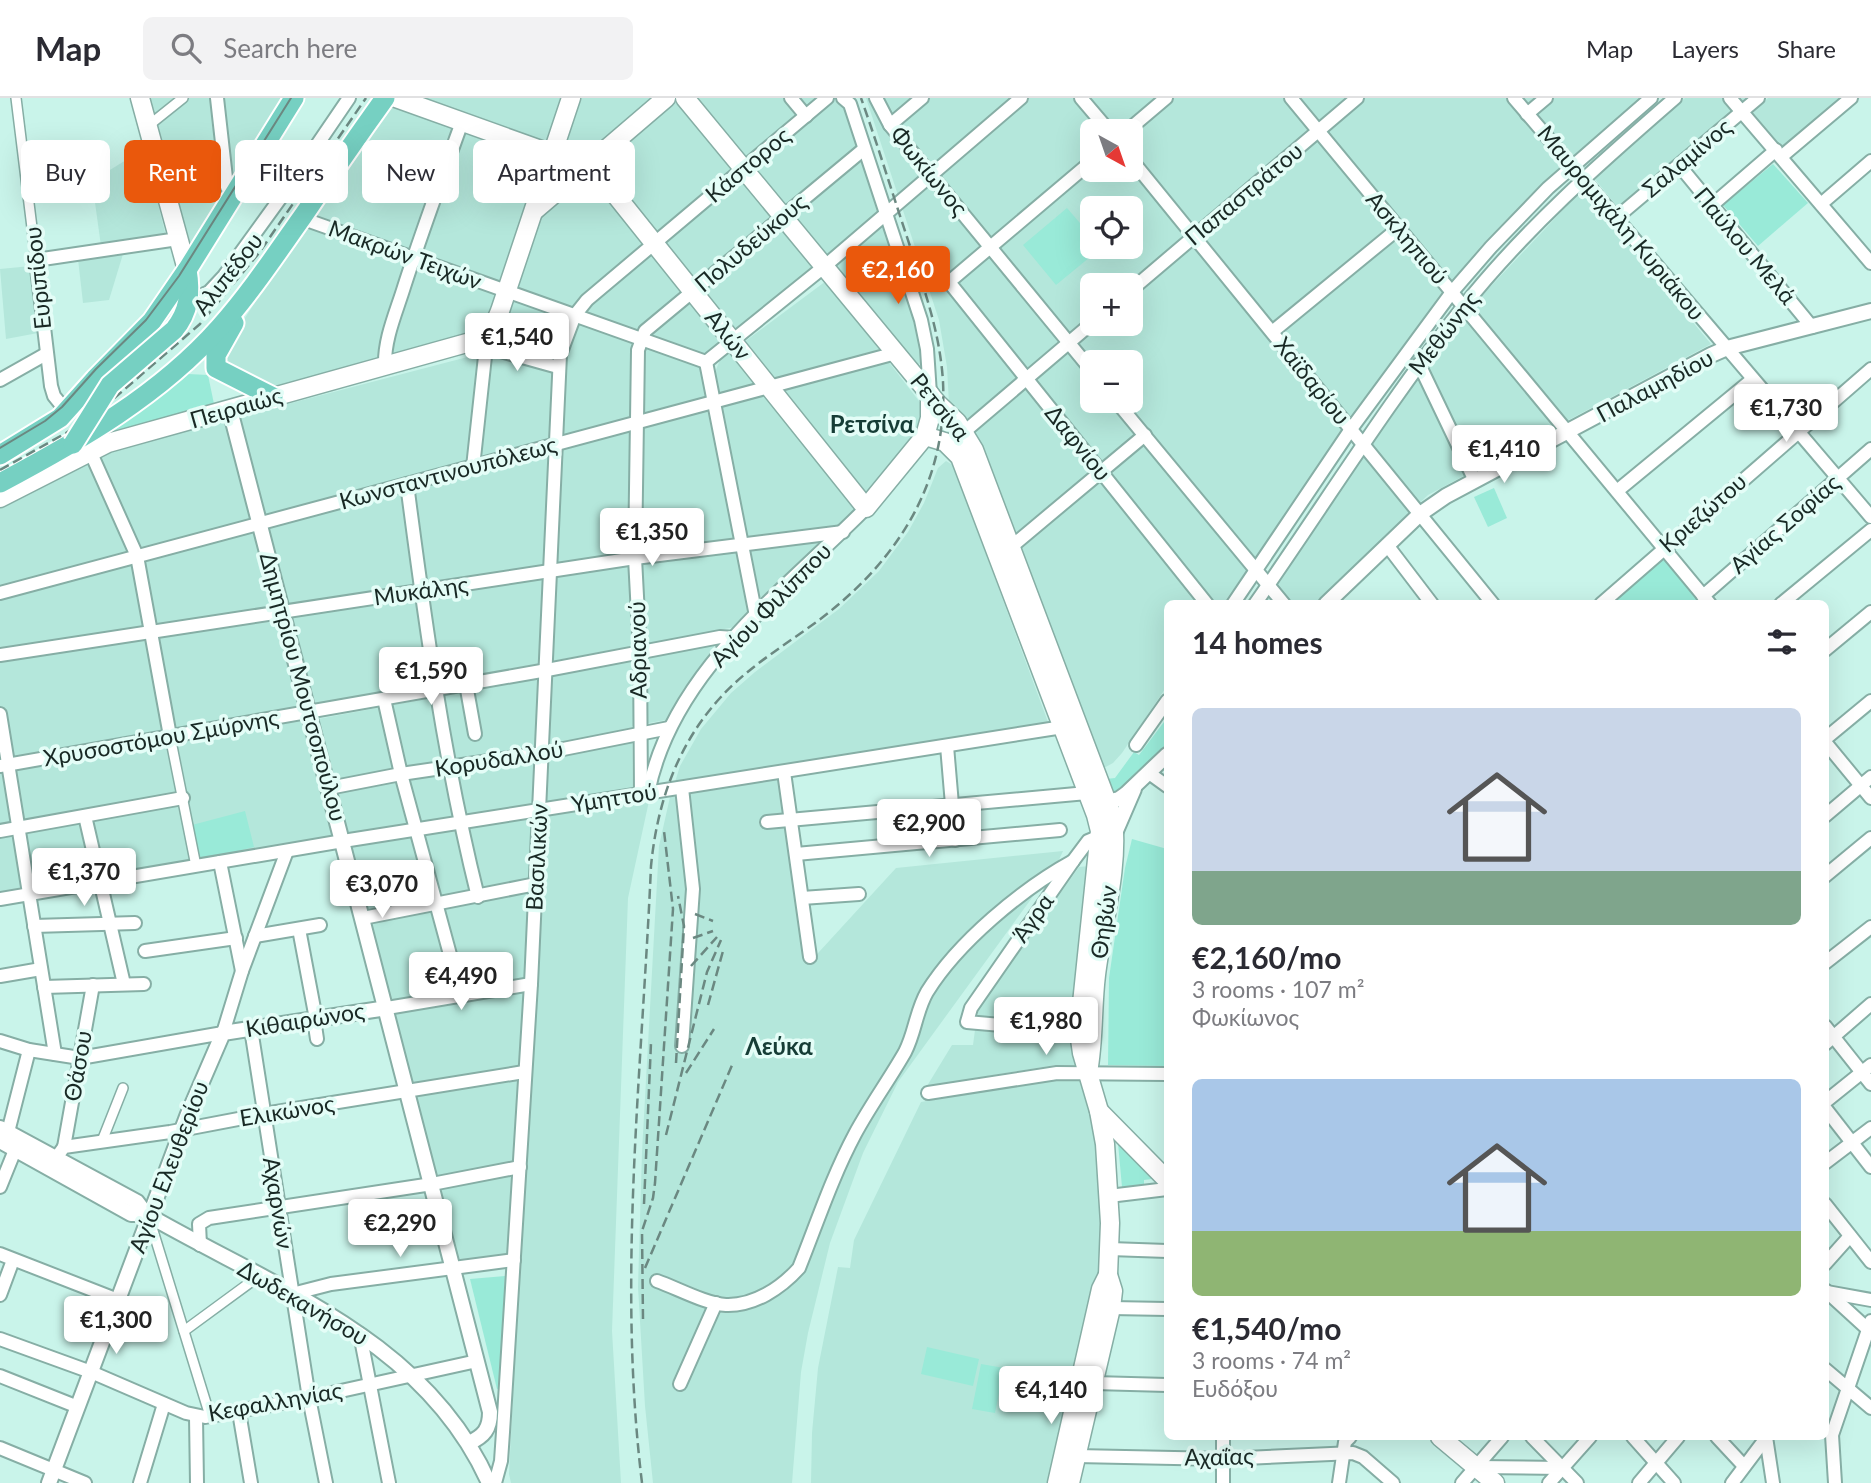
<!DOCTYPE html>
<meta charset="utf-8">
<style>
body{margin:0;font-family:Lato,sans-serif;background:#f2f2f3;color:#2b2b33;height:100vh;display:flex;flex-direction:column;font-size:26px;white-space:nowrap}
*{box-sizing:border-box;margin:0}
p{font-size:23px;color:#7c7c81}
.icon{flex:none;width:38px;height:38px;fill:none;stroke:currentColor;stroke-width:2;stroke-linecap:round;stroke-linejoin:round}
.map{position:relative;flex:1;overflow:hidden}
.details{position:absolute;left:1164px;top:502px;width:665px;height:840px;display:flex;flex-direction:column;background:#fff;border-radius:10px;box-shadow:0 7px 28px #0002}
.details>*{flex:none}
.top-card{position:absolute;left:21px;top:42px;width:665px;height:63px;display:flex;gap:14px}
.needle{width:46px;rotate:140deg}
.tools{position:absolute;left:1080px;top:21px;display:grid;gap:14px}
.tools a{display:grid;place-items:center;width:63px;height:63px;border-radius:10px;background:#fff;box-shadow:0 7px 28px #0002;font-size:35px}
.price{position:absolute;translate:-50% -60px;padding:0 16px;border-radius:7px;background:#fff;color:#222;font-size:23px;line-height:46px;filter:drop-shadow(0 2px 4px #0008)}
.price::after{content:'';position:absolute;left:50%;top:42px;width:21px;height:16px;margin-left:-10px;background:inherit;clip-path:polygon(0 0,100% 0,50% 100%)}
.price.selected{background:#ea580c;color:#fff}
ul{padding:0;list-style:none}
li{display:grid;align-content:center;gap:14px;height:371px;padding:0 28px}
li span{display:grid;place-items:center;height:217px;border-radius:10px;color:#555}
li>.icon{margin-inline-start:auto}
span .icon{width:126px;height:126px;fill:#fffc;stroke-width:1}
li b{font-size:30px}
h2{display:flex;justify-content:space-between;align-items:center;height:84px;padding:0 28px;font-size:30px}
.pill{padding:0 24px;border-radius:10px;background:#fff;box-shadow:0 7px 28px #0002;font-size:24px;line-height:63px}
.pill.selected{background:#ea580c;color:#fff}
header{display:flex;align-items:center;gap:42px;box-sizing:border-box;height:98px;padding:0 35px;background:#fff;border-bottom:2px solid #e1e1e2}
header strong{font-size:33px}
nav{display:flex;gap:38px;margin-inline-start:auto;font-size:24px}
.search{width:490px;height:63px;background:#f2f2f3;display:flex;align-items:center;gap:18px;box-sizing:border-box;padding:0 24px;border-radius:10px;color:#7c7c81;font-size:26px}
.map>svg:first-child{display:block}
.built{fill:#b4e7db;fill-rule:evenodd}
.green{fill:#99ead8}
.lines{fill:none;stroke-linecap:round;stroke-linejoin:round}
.pedestrian-casing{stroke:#86aea5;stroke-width:12}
.minor-casing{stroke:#86aea5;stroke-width:16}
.tertiary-casing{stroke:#86aea5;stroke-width:18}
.secondary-casing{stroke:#86aea5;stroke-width:21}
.primary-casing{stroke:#fff;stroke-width:23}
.pedestrian{stroke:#fff;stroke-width:9}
.minor{stroke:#fff;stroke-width:12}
.tertiary{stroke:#fff;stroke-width:14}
.secondary{stroke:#fff;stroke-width:18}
.primary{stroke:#76d0c2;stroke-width:19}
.tram{stroke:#6b8881;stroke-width:2}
.rail{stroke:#6b8881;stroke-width:2.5;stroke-dasharray:10 5;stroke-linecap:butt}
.primary-bridge-casing{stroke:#fff;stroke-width:23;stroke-linecap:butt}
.primary-bridge{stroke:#76d0c2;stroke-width:19}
.labels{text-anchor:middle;stroke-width:7;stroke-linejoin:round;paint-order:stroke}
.street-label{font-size:23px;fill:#192925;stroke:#e4fdf7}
.neighbourhood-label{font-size:24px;font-weight:bold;fill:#163d36;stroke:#e4fdf7}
</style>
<header>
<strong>Map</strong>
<div class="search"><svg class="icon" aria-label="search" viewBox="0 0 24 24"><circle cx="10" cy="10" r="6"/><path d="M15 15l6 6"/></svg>Search here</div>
<nav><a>Map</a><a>Layers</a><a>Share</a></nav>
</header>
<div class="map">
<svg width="1871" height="1385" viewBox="0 0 1871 1385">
<rect width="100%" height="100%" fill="#c9f4ea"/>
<g class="built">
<polygon points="148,0 283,0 189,153"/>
<polygon points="394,0 565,0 489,225 471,238 267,292 223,271 222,261 239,229 305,128"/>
<polygon points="575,0 672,0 815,172 704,258 512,189 537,118 587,60 557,54"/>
<polygon points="692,0 845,0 923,243 924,263 918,267"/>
<path d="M866 0H1643L1561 68 1531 96 1481 148 1439 198 1223 506H1167V588L1122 655 1113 665 1102 671 949 306 947 269 939 222ZM1092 33H1130V72H1092ZM1092 110H1130V149H1092ZM1092 187H1130V226H1092ZM1092 264H1130V303H1092Z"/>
<polygon points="1685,0 1750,0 1620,112 1594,80"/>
<polygon points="1768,0 1838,0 1839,1 1779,52 1749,17"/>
<polygon points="144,51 166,138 101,148 92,83"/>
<polygon points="1578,96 1588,98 1711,246 1428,397 1315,506 1259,506 1424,267 1475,205"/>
<polygon points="123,156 109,202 83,205 78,161"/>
<polygon points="31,168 38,235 6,241 0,171"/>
<polygon points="826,183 929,316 921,336 868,404 770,497 760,499 715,274 720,262"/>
<polygon points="511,199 702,268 752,512 735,529 316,607 238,319 479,256 497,243"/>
<polygon points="227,321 337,739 0,797 0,407 105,353"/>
<polygon points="946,363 953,367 1048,624 675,684 680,668 701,631 731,595 755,574 839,511 879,473 908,434 924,405 938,370"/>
<polygon points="714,547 714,553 684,590 666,622 632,628 633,693 347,735 318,621"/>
<polygon points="778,681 808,866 896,770 1063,753 1058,764 898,984 863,1055 830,1145 808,1235 801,1274 792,1385 653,1385 645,1308 638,1189 642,1054 659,748 670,699"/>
<polygon points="649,703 628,800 612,1233 621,1385 511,1385 509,1376 520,1157 458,1164 351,747"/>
<polygon points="1090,768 1071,927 977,919 979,909 1079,769"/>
<polygon points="975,932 1071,939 1076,967 1055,967 927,988 952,947 973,947"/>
<polygon points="1055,980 1080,980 1089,1003 1098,1057 1102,1112 1102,1163 1052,1385 811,1385 812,1335 818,1270 838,1169 850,1170 854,1142 921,1004"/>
</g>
<g class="green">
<polygon points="1773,66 1808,105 1758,148 1723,107"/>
<polygon points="1067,110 1092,139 1092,149 1101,150 1056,187 1023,147"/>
<polygon points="188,276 208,277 214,306 109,335 181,278"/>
<polygon points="1494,390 1507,420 1488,429 1474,399"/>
<polygon points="1664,459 1703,506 1611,506"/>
<polygon points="1167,620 1167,645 1122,695 1115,696 1110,693 1106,681 1115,680 1134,654 1139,657"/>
<polygon points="245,713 254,749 201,762 192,727"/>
<polygon points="1132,741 1167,751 1167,968 1108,967 1109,880 1125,770"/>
<polygon points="1118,1045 1152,1081 1144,1082 1144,1088 1122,1089"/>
<polygon points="505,1178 500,1290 497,1291 470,1181"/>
<polygon points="927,1249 979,1261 973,1288 921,1276"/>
<polygon points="981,1266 1004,1270 995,1315 972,1311"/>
</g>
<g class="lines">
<g class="pedestrian-casing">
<g id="pedestrian">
<polyline points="16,0 36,162"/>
<polyline points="148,28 183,0"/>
<polyline points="170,638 196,768"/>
<polyline points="102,1043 123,990"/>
<polyline points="150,1123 210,1318"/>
<polyline points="184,1233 259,1178"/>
</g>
</g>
<g class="minor-casing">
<g id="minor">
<polyline points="217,0 227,89 234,97"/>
<polyline points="791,0 806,18"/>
<polyline points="843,0 850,6 921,222 927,251 930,296"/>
<polyline points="876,0 890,27 1092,273"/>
<polyline points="1081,0 1109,33"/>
<polyline points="1291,0 1710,506"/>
<polyline points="1514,0 1871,419"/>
<polyline points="1730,0 1871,165"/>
<polyline points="1527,16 1546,0"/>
<polyline points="890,27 922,0"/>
<polyline points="1127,33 1166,0"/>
<polyline points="1781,59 1851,0"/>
<polyline points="1130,60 1493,506"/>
<polyline points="1092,63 949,184 1207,506"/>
<polyline points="1679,67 1812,229"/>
<polyline points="252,68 287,91"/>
<polyline points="1821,106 1871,63"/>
<polyline points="1711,108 1776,52"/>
<polyline points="301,120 706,264"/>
<polyline points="1616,120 1758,0"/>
<polyline points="1130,193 1357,0"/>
<polyline points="189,199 200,198 209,194 224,178 287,91 349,0"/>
<polyline points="1272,234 1399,130"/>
<polyline points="486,249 558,269"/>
<polyline points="706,264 825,168 1021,0"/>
<polyline points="706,264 756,518"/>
<polyline points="1419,266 1475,383"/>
<path d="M385 268C384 241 396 215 404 189 422 133 442 79 462 24"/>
<polyline points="0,282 46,256"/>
<polyline points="1116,303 1284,506"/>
<polyline points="67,314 54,298 51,288 36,162 178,141"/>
<polyline points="964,334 1092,225"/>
<polyline points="90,353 137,458 170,638"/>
<polyline points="473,369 486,249 481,241"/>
<path d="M407 386C425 524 444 663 478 799"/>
<polyline points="1617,393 1753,281"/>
<polyline points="1387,447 1432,506"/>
<polyline points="1005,454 1145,337"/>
<polyline points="0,495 896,255"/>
<polyline points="1703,498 1871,351"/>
<polyline points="1233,506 1351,331 1452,194 1491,149 1548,90 1651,0"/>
<path d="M1255 506C1324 407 1388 304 1463 209 1525 131 1599 66 1675 0"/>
<polyline points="1601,506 1871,271"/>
<polyline points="1781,506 1871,432"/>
<polyline points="1825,552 1871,514"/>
<polyline points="0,557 635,460 843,434"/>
<polyline points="466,586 475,636"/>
<polyline points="384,601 401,676 461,897"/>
<polyline points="0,616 55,956"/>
<polyline points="1825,641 1871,603"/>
<polyline points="1825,644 1871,700"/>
<polyline points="1136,647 1167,603"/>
<polyline points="947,648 955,742"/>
<polyline points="0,668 547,572 720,539 735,540"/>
<polyline points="784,674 810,859"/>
<polyline points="1149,675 1167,688"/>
<polyline points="329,690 401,676 543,655 669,630"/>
<path d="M648 695C672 573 783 494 866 410"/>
<polyline points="641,696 640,555 635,460 638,252 645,233 864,51"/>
<polyline points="85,718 124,886"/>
<polyline points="1825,718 1871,679"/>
<polyline points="767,724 1087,695"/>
<polyline points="0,733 183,700"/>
<polyline points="796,756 1060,732"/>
<polyline points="220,764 242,873"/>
<polyline points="1825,778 1871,740"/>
<polyline points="802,800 859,796"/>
<polyline points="0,801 343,743 1063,629"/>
<polyline points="363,820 536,786"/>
<polyline points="34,828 135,825"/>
<polyline points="299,831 316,921"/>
<polyline points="255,838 320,827"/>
<polyline points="145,853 236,840"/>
<polyline points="1825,865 1871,829"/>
<polyline points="0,878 41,871"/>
<polyline points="44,889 144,886"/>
<polyline points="387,910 531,886"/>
<polyline points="314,921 317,941"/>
<polyline points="1825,928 1871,986"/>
<polyline points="251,931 309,1300 326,1385"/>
<polyline points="1079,934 967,924 971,910 1073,763 1088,743 1105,736"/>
<polyline points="0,943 29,952 80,960 223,935 242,873 287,753"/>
<polyline points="1825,946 1871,906"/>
<polyline points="682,948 693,791 682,690"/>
<polyline points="928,995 1057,975 1167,976"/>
<polyline points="1825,1004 1871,967"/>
<polyline points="1825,1010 1871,1069"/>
<polyline points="8,1034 29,952"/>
<polyline points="64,1049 93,887"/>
<polyline points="56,1060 64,1049 170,1034 264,1016 524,974"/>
<polyline points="1825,1065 1871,1030"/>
<polyline points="0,1089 15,1052"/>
<polyline points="1109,1098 1167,1091"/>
<polyline points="1825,1106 1871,1164"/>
<polyline points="200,1147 199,1126 209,1120 432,1086 520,1069"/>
<polyline points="1110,1151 1167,1153"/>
<polyline points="0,1156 118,1202"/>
<polyline points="1825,1166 1850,1138"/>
<path d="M657 1183C677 1190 706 1206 726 1207 754 1208 781 1190 799 1170 817 1125 832 1079 855 1036 870 1008 889 982 905 954 915 935 916 913 927 894 958 844 1022 791 1073 763"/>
<polyline points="1825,1192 1871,1234"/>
<polyline points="1827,1194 1871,1202"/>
<polyline points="292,1196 331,1186 514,1162"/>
<polyline points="0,1197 13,1162"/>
<polyline points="1111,1210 1167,1211"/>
<polyline points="360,1236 389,1385"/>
<polyline points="0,1241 91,1274 186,1315 205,1319 309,1300 477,1263"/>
<polyline points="1825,1271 1871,1310"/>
<polyline points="0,1278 78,1309"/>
<polyline points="1094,1285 1167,1287"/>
<polyline points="680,1286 716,1205"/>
<polyline points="239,1314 251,1385"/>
<polyline points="196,1319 197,1385"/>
<polyline points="1532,1339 1577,1385"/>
<polyline points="1633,1339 1674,1385"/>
<polyline points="1717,1339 1744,1368"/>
<polyline points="1766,1339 1773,1385"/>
<polyline points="0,1350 85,1385"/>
<polyline points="1076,1358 1223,1361 1353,1355 1363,1359 1393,1385"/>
<polyline points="1476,1369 1562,1370"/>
<polyline points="140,1385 164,1306"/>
<polyline points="495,1385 501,1363 503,1334 531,886 560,257 575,217 587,202 827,0"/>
<polyline points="1223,1385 1223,1339"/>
<polyline points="1339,1385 1345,1344 1350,1339"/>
<polyline points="1462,1385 1502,1339"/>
<polyline points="1549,1385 1590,1339"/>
<polyline points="1639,1385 1678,1339"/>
<polyline points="1732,1385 1766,1340"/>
<polyline points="1835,1385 1832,1337 1871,1223"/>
</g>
</g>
<g class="tertiary-casing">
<g id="tertiary">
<path d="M230 312 490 1314C490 1331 484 1338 469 1345"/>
<polyline points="1326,506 1420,416 1446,398 1711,257 1727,250 1871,213"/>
<polyline points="1099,706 1119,701 1126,696 1167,657"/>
<polyline points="1115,735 1134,691"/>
<path d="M0 1030 137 1104 146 1116C274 1190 425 1241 489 1385"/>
<polyline points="0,1043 131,1116 146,1116"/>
<polyline points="49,1385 188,1016 223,935 387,910"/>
</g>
</g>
<g class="secondary-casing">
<g id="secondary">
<polyline points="140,0 187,172"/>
<polyline points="396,0 552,56 573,63 590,65"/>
<path d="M685 0 937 305 957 324 974 352 1113 720C1119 770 1102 827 1096 877 1092 909 1094 942 1088 974"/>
<polyline points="590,65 866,410 925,338 930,320 930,296"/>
<polyline points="534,113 666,0"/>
<polyline points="925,338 945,344 960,359 1096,717 1100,733 1079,934 1082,955 1099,1013 1105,1046 1110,1125 1108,1177 1113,1193 1111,1210 1070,1385"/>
<polyline points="0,400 108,345 481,241 495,225 500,213 571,0"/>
<polyline points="1099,1013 1167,1082"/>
<polyline points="1440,1339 1495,1385"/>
<polyline points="1057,1385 1101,1191 1108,1177"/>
</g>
</g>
<g class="primary-casing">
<g id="primary">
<polyline points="234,225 216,257 216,270 273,299"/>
<path d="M174 232C189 214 191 195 187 172"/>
<polyline points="0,357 60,320 95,281 152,223 187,172 294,0"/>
<path d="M0 385C79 343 160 297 220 229 251 194 276 156 303 118 330 78 357 39 385 0"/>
</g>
</g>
<use href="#pedestrian" class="pedestrian"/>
<use href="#minor" class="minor"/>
<use href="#tertiary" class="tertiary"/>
<use href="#secondary" class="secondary"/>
<use href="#primary" class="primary"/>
<polyline class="tram" points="0,350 45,323 62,309 96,271 146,222 179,178 291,0"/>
<g class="rail">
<polyline points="0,372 66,335 104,309 200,226 259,155 366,0"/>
<polyline points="695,816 713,823"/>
<polyline points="693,840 713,833"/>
<polyline points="691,868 717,839"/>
<polyline points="708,907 723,853"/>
<polyline points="676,965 684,828 678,798"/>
<polyline points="686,975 714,931"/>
<polyline points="666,1037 707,874 721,842"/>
<polyline points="644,1106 651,945"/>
<polyline points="645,1170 733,965"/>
<polyline points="643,1221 642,1133 653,1100 655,1085 673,811 664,733"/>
<path d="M642 1385C617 1180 642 974 651 768 657 706 677 647 720 600 747 570 782 549 815 525 895 466 948 387 943 284 940 232 922 185 906 136 891 91 877 45 861 0"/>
</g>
<g class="primary-bridge-casing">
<polyline id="primary-bridge" points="73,346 110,287 174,232"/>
</g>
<use href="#primary-bridge" class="primary-bridge"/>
</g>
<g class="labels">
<g class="street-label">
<text transform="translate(1687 60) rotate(-40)" y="8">Σαλαμίνος</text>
<text transform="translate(748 67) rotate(-40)" y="8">Κάστορος</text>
<text transform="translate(929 73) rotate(51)" y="8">Φωκίωνος</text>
<text transform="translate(1244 96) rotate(-40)" y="8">Παπαστράτου</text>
<text transform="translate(1621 125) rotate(50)" y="8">Μαυρομιχάλη Κυριάκου</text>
<text transform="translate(1407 140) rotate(50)" y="8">Ασκληπιού</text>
<text transform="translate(751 145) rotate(-40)" y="8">Πολυδεύκους</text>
<text transform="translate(1745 148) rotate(50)" y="8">Παύλου Μελά</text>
<text transform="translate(405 157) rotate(20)" y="8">Μακρών Τειχών</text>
<text transform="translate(228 176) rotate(-52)" y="8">Αλιπέδου</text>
<text transform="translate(38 180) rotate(-96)" y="8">Ευριπίδου</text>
<text transform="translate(1444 235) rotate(-52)" y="8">Μεθώνης</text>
<text transform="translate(728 237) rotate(51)" y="8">Αλών</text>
<text transform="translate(1312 283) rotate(51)" y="8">Χαϊδαρίου</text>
<text transform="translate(1655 288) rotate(-28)" y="8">Παλαμηδίου</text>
<text transform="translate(940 309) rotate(51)" y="8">Ρετσίνα</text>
<text transform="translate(236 310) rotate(-16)" y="8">Πειραιώς</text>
<text transform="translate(1078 345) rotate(51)" y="8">Δαφνίου</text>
<text transform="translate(448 375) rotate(-15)" y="8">Κωνσταντινουπόλεως</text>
<text transform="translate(1703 415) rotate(-41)" y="8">Κριεζώτου</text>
<text transform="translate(1785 426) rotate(-41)" y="8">Αγίας Σοφίας</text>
<text transform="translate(421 493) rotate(-8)" y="8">Μυκάλης</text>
<text transform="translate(771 507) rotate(-46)" y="8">Αγίου Φιλίππου</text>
<text transform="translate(638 552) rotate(-91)" y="8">Αδριανού</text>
<text transform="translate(303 589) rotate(75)" y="8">Δημητρίου Μουτσοπούλου</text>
<text transform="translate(161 640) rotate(-10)" y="8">Χρυσοστόμου Σμύρνης</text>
<text transform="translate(499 661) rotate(-9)" y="8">Κορυδαλλού</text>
<text transform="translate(614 700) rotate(-9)" y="8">Υμηττού</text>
<text transform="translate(537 759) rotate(-87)" y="8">Βασιλικών</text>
<text transform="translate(1033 820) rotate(-55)" y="8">Άγρα</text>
<text transform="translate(1104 824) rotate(-82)" y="8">Θηβών</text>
<text transform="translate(305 922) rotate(-9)" y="8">Κιθαιρώνος</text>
<text transform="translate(78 968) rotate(-80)" y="8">Θάσου</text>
<text transform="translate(287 1013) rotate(-9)" y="8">Ελικώνος</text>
<text transform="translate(169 1069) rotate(-69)" y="8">Αγίου Ελευθερίου</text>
<text transform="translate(278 1105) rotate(81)" y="8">Αχαρνών</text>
<text transform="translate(303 1205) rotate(30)" y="8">Δωδεκανήσου</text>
<text transform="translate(275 1304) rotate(-10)" y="8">Κεφαλληνίας</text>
<text transform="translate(1219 1359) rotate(-1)" y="8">Αχαΐας</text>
</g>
<g class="neighbourhood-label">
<text x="872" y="335">Ρετσίνα</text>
<text x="779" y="957">Λεύκα</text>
</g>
</g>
</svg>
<div class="tools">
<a><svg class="needle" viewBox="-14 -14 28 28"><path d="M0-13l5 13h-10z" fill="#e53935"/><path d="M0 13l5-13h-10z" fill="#7c7c81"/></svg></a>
<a><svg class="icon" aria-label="locate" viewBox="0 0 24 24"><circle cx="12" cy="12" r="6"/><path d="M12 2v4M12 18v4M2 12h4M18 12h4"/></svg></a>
<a>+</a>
<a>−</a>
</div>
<b class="price selected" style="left:898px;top:208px">€2,160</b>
<b class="price" style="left:517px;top:275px">€1,540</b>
<b class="price" style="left:1786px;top:346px">€1,730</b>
<b class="price" style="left:1504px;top:387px">€1,410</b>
<b class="price" style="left:652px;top:470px">€1,350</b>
<b class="price" style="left:431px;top:609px">€1,590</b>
<b class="price" style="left:929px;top:761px">€2,900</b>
<b class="price" style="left:84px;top:810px">€1,370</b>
<b class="price" style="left:382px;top:822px">€3,070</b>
<b class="price" style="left:461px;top:914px">€4,490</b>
<b class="price" style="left:1046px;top:959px">€1,980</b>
<b class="price" style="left:400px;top:1161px">€2,290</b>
<b class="price" style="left:116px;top:1258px">€1,300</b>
<b class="price" style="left:1051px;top:1328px">€4,140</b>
<div class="top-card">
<a class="pill">Buy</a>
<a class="pill selected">Rent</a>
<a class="pill">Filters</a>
<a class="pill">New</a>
<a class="pill">Apartment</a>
</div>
<section class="details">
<h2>14 homes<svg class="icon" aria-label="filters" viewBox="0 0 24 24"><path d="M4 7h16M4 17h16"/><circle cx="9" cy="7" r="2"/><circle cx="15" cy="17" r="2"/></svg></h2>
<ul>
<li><span style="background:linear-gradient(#c9d6e8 75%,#7fa58c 0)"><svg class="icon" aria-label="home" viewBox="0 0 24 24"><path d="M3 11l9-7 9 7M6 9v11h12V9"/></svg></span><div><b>€2,160/mo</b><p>3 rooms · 107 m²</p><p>Φωκίωνος</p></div></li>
<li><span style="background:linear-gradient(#a9c7e8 70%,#8fb573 0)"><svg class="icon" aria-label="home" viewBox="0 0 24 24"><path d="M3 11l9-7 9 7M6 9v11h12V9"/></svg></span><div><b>€1,540/mo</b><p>3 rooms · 74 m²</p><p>Ευδόξου</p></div></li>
</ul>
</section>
</div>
